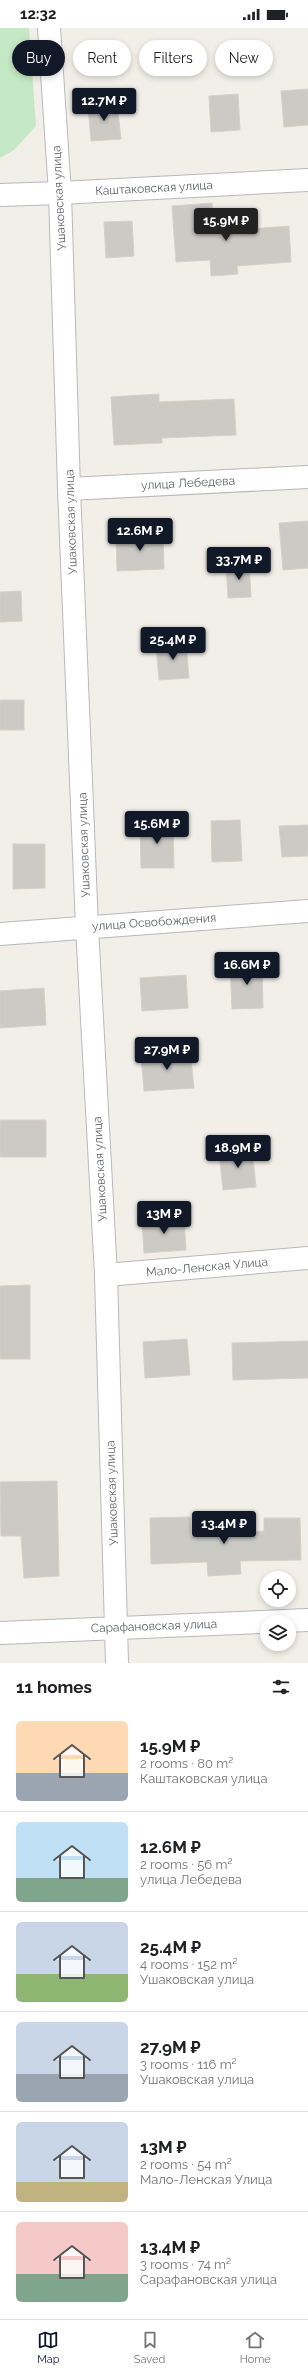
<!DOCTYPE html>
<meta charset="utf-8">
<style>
body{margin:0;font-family:Raleway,sans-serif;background:#f2f2f2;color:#202124;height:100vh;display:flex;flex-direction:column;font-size:15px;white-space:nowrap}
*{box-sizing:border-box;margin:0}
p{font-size:13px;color:#757577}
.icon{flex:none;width:22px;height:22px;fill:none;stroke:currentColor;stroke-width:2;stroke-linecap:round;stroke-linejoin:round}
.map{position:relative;height:1635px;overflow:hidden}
.details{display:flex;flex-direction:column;background:#fff;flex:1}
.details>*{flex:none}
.guide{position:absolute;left:12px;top:12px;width:284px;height:36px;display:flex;gap:8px}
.fabs{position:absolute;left:260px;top:1543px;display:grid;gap:8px}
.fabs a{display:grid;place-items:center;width:36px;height:36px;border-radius:50%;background:#fff;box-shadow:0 2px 6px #0003;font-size:20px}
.price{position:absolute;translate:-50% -34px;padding:0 9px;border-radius:4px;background:#111827;color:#fff;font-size:13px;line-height:26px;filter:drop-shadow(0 1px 2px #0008)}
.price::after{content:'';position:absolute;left:50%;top:24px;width:12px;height:9px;margin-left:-6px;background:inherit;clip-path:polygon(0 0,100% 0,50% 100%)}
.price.active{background:#222;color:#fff}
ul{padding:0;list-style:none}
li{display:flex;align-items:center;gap:12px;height:100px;padding:0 16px}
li+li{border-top:1px solid #e0e0e0}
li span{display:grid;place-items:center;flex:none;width:112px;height:80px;border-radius:6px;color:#555}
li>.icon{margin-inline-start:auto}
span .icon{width:48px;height:48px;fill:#fffc;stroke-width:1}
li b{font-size:17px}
h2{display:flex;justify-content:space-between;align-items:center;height:48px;padding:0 16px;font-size:17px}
.tag{padding:0 14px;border-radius:18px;background:#fff;box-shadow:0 2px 6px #0003;font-size:14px;line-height:36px}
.tag.active{background:#111827;color:#fff}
.status{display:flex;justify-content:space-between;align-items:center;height:28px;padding:0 20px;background:#fff;direction:ltr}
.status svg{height:11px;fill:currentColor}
.tab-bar{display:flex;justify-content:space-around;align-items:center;height:56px;border-top:1px solid #e0e0e0;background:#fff;font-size:11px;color:#757577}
.tab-bar a{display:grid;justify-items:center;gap:2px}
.tab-bar .active{color:#111827}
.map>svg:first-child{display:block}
.green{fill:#c5e8c5}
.building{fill:#cccac5;stroke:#d6d1c6}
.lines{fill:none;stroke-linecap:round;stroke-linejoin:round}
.street-casing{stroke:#b5b8bc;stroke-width:24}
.secondary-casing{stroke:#b6babf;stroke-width:24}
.street{stroke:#fff;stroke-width:22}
.secondary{stroke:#fff;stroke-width:22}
.labels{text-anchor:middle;stroke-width:3;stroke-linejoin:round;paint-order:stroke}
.street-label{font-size:12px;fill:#5f6368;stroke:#fff}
</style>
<div class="status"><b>12:32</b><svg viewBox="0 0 49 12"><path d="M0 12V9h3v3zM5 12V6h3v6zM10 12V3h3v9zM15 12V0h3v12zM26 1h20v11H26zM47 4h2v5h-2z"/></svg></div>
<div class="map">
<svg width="308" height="1635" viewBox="0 0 308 1635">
<rect width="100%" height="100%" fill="#f1efe8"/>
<polygon class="green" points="0,0 29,0 36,98 14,122 0,130"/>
<g class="building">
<polygon points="308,61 308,97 284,99 281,63"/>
<polygon points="238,66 240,102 211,104 209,68"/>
<polygon points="117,75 121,111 91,113 88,78"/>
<polygon points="212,175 213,204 289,198 291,234 237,238 238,246 211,248 210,232 176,234 172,178"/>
<polygon points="132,193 134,228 106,230 104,194"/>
<polygon points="159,366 159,374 234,371 236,407 162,410 162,415 114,417 111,369"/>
<polygon points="308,493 308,540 283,542 279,495"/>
<polygon points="163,505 164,541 117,543 116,507"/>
<polygon points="249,535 251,569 228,570 226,537"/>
<polygon points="21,563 22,593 0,594 0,564"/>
<polygon points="186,614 189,650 159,652 156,617"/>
<rect x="0" y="672" width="24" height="30"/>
<polygon points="240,792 242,833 212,834 211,793"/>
<polygon points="173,794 174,840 141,840 140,795"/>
<polygon points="308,797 308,828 282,829 279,798"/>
<polygon points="13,816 45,816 45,860 13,861"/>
<polygon points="262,936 263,980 232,981 230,937"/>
<polygon points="186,947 188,980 142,983 140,950"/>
<polygon points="44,960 46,997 0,1000 0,963"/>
<polygon points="190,1022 194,1060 144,1063 141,1026"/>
<rect x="0" y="1092" width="46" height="37"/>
<polygon points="252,1120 256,1159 223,1162 219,1124"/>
<polygon points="184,1189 186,1222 144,1225 142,1192"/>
<polygon points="30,1257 30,1331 0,1331 0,1258"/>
<polygon points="187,1311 190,1347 145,1350 143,1314"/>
<polygon points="308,1313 308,1350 233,1352 232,1315"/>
<polygon points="57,1453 59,1548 24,1550 21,1508 1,1508 0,1454"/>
<polygon points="190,1489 191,1508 264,1503 264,1490 300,1490 301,1532 240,1533 241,1546 208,1548 207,1534 151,1536 150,1490"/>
</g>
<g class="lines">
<g class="street-casing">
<g id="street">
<polyline points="60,165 308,152"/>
<polyline points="69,461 308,449"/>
<polyline points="0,906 308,883"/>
<polyline points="106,1247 308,1230"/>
<polyline points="0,1605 308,1592"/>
</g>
</g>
<g class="secondary-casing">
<g id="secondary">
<polyline points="49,0 60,165 69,461 87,899 106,1247 117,1635"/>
<polyline points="0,167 60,165"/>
</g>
</g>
<use href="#street" class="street"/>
<use href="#secondary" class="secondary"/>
</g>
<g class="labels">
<g class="street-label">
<text transform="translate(154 160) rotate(-3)" y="4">Каштаковская улица</text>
<text transform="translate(59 170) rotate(-93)" y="4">Ушаковская улица</text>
<text transform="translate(188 455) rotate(-3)" y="4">улица Лебедева</text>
<text transform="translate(71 494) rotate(-92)" y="4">Ушаковская улица</text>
<text transform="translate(84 817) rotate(-92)" y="4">Ушаковская улица</text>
<text transform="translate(154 894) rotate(-4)" y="4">улица Освобождения</text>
<text transform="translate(100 1141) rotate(-93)" y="4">Ушаковская улица</text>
<text transform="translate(207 1239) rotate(-5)" y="4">Мало-Ленская Улица</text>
<text transform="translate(112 1465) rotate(-92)" y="4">Ушаковская улица</text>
<text transform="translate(154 1598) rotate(-2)" y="4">Сарафановская улица</text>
</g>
</g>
</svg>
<div class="fabs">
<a><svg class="icon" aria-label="locate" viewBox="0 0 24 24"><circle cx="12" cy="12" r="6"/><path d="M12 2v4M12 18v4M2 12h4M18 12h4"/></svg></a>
<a><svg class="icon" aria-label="layers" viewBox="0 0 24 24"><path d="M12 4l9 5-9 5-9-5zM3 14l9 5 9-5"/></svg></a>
</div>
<b class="price" style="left:104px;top:94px">12.7M ₽</b>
<b class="price active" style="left:226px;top:214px">15.9M ₽</b>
<b class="price" style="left:140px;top:524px">12.6M ₽</b>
<b class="price" style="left:239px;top:553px">33.7M ₽</b>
<b class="price" style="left:173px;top:633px">25.4M ₽</b>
<b class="price" style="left:157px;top:817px">15.6M ₽</b>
<b class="price" style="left:247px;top:958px">16.6M ₽</b>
<b class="price" style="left:167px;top:1043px">27.9M ₽</b>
<b class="price" style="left:238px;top:1141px">18.9M ₽</b>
<b class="price" style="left:164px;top:1207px">13M ₽</b>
<b class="price" style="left:224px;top:1517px">13.4M ₽</b>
<div class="guide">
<a class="tag active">Buy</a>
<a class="tag">Rent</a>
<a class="tag">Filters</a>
<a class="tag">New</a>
</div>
</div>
<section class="details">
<h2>11 homes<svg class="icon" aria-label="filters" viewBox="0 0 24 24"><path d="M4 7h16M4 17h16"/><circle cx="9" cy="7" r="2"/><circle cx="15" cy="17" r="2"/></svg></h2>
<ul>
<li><span style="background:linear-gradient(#ffd9b3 65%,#9aa5b1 0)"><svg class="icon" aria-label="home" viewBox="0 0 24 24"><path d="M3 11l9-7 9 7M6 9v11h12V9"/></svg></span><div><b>15.9M ₽</b><p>2 rooms · 80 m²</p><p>Каштаковская улица</p></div></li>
<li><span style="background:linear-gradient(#bfe0f5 70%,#7fa58c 0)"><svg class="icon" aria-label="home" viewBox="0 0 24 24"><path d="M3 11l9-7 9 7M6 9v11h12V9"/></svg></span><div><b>12.6M ₽</b><p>2 rooms · 56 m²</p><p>улица Лебедева</p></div></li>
<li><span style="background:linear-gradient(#c9d6e8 65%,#8fb573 0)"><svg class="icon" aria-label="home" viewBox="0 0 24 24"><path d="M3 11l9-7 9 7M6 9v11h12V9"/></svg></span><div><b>25.4M ₽</b><p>4 rooms · 152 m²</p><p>Ушаковская улица</p></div></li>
<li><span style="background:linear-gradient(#c9d6e8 65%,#9aa5b1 0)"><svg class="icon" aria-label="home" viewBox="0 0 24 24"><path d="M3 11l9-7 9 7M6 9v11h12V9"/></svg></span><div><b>27.9M ₽</b><p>3 rooms · 116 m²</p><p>Ушаковская улица</p></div></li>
<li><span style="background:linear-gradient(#c9d6e8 75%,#c2b280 0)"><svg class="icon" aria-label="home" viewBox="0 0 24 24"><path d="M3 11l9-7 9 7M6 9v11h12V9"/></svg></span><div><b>13M ₽</b><p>2 rooms · 54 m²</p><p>Мало-Ленская Улица</p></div></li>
<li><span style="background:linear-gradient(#f6c9c9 65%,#7fa58c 0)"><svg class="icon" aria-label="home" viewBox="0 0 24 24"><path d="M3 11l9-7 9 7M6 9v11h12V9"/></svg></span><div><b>13.4M ₽</b><p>3 rooms · 74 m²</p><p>Сарафановская улица</p></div></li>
</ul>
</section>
<nav class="tab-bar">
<a class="active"><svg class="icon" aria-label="map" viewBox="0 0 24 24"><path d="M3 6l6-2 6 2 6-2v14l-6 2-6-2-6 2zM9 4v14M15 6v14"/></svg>Map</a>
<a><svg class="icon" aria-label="saved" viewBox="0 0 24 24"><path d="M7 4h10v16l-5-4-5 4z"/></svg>Saved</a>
<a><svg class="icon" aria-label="home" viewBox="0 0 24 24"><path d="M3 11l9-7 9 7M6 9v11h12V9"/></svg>Home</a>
</nav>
